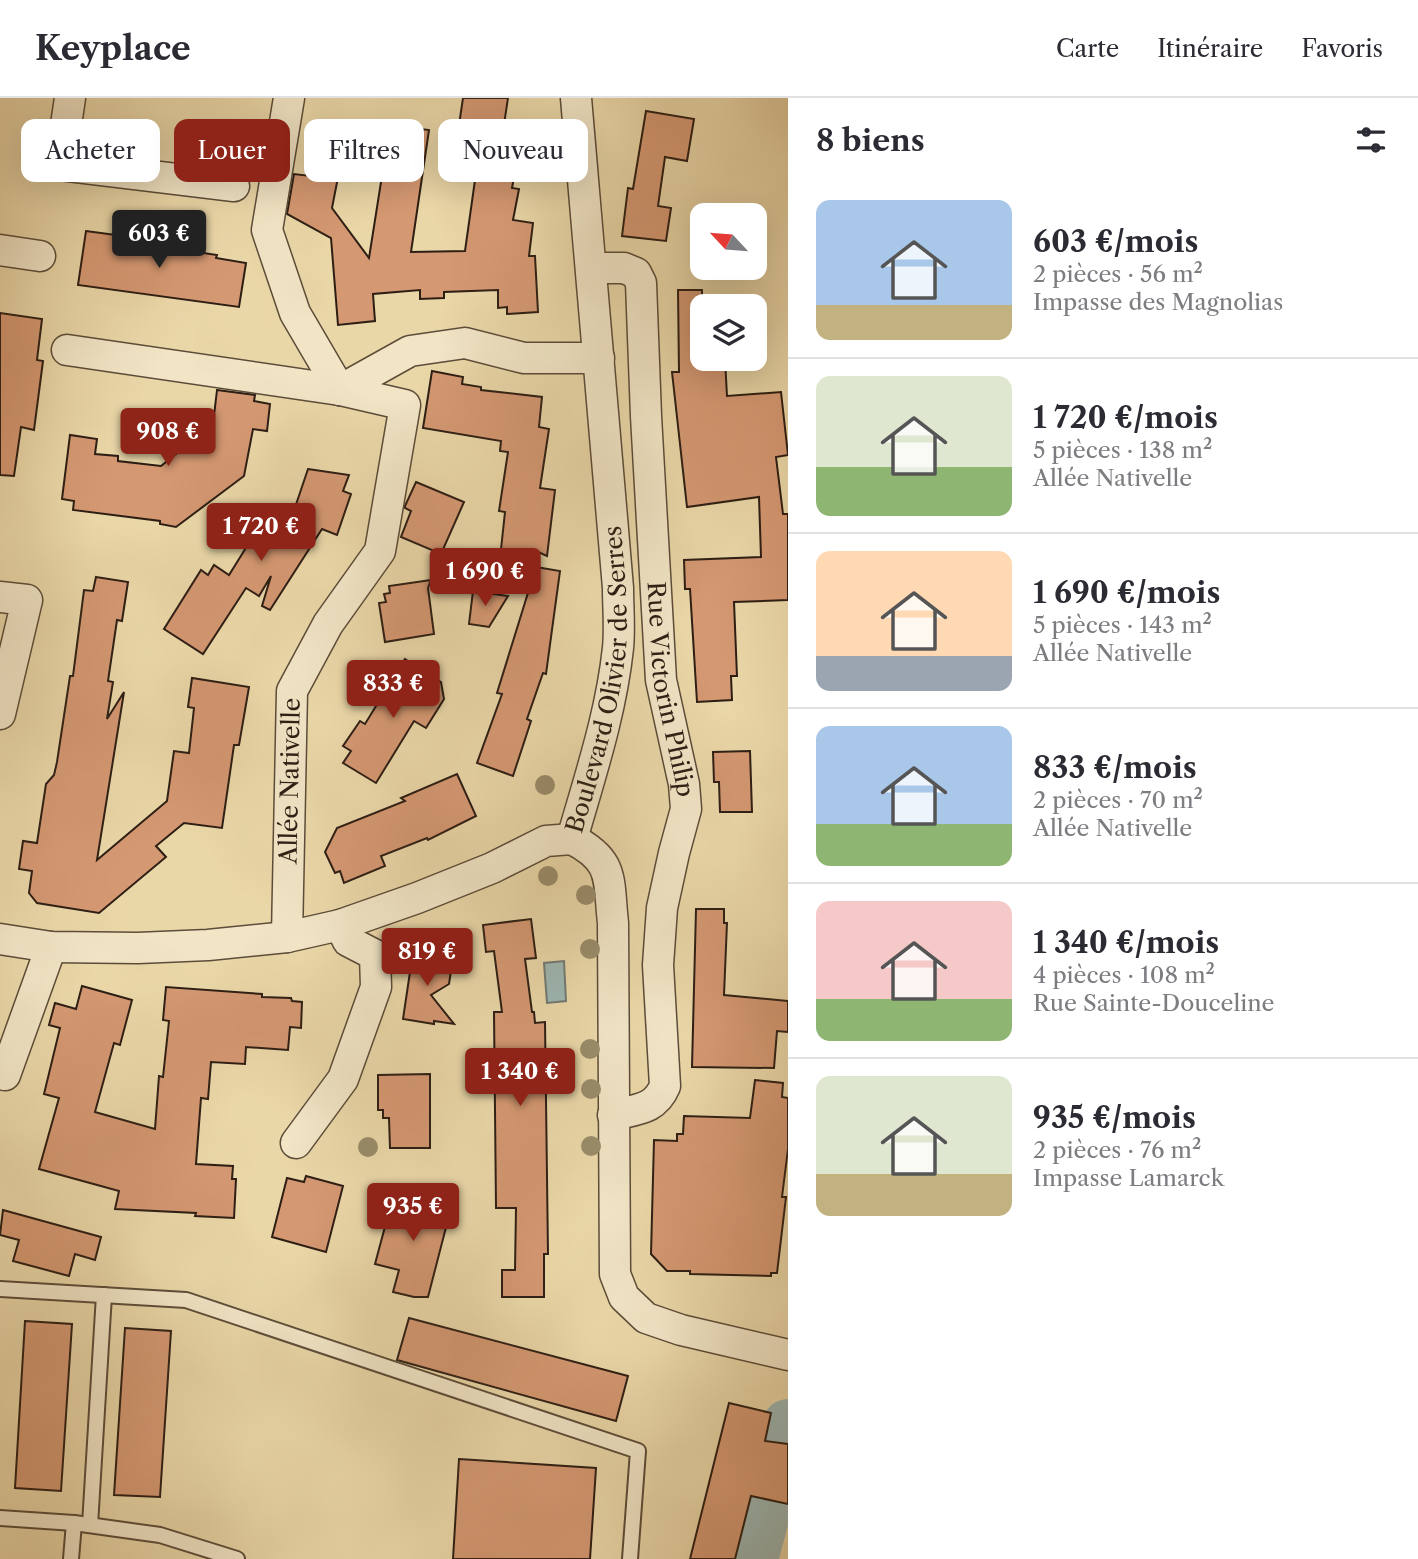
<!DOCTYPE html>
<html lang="fr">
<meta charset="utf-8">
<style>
body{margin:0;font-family:"Libre Caslon Text",serif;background:#f2f2f3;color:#2b2b33;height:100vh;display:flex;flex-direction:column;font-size:26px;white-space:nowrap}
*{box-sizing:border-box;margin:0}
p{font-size:23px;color:#7c7c81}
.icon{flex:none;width:38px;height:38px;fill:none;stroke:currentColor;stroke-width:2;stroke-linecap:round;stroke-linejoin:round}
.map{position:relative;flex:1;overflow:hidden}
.sheet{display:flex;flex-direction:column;background:#fff;width:630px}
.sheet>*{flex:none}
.guide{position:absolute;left:21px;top:21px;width:662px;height:63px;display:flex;gap:14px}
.needle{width:46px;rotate:296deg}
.buttons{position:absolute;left:690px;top:105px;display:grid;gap:14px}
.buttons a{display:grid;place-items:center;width:77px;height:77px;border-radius:14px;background:#fff;box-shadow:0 7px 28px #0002;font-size:35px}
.price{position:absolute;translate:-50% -60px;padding:0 16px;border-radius:7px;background:#8f2418;color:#fff;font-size:23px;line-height:46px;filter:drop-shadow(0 2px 4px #0008)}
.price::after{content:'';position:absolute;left:50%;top:42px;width:21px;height:16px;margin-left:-10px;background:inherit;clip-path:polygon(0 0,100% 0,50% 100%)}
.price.current{background:#222;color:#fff}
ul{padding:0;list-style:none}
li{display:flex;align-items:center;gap:21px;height:175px;padding:0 28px}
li+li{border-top:2px solid #e1e1e2}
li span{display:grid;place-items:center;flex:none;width:196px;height:140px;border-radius:14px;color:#555}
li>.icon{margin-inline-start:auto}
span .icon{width:84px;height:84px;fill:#fffc;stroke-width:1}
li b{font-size:30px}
h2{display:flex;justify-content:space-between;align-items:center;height:84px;padding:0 28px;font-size:30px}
.tag{padding:0 24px;border-radius:14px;background:#fff;box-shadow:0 7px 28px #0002;font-size:24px;line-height:63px}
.tag.current{background:#8f2418;color:#fff}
header{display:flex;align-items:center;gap:42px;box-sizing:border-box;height:98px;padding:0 35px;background:#fff;border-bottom:2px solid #e1e1e2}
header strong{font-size:33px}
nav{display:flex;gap:38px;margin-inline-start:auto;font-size:24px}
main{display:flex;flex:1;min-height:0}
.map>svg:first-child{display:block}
.water{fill:#9db7b3;stroke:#707a73;stroke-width:2}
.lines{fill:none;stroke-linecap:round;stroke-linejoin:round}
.river{stroke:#9db7b3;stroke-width:52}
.building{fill:#d49872;stroke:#2d1e14;stroke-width:2}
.lane-casing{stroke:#5c4c39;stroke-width:18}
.street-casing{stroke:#5c4c39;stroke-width:33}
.lane{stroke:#f1e5c6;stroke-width:14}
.street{stroke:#f1e5c6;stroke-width:30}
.tree{fill:#998c6a}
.labels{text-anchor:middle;stroke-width:7;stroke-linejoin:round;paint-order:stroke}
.street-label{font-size:24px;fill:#2d1e14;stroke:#f1e5c6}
</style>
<header>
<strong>Keyplace</strong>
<nav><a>Carte</a><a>Itinéraire</a><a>Favoris</a></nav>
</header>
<main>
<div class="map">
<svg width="788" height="1461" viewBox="0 0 788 1461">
<rect width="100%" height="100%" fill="#ead7a8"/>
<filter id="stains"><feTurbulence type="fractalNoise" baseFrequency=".00286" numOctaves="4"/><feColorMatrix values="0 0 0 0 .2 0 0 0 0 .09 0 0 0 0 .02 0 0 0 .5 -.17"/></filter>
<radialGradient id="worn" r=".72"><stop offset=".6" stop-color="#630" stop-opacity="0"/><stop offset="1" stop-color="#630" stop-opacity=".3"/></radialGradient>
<polygon class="water" points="564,863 566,903 547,905 544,865"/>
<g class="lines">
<polyline class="river" points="752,1461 788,1327"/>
</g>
<g class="building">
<polygon points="463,0 508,0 503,33 459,27"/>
<polygon points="646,13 694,21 687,63 665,59 658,108 671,110 666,143 622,138 628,90 633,91"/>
<polygon points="390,27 429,32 411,154 465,153 477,68 515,74 512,90 519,91 513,122 533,125 529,158 535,158 538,214 507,216 507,209 498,210 498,192 444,194 444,200 420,201 420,192 373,196 375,223 338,227 331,140 287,116 294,76 310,78 312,64 340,69 332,110 369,160"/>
<polygon points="86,133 138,140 137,142 190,150 190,153 217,157 216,160 246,165 239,209 78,187"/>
<polygon points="678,192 702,192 702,261 725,261 727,298 781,294 788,357 776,359 783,416 788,416 788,502 734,504 737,578 731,578 732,602 697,604 690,491 685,491 684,462 761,459 759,399 687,409 672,274 679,274"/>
<polygon points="0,215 42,221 37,262 43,263 34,332 21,329 14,378 0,377"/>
<polygon points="432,273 463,279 462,286 481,289 481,292 542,299 539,329 549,331 540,390 555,392 547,458 536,453 516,486 498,479 505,414 499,413 508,354 500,353 501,343 423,330"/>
<polygon points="217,292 255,297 254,303 270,306 267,333 253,331 244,378 176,429 160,426 160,423 73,412 74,403 62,401 70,337 97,341 95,356 118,358 118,363 161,368 186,348 191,322 213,326"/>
<polygon points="308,371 349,377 343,393 351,396 337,437 322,431 270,512 262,508 271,478 259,498 246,490 203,556 164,531 201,472 208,477 214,467 229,477 252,440 265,448 271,440 282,448"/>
<polygon points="416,384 464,404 441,456 401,439 411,413 405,410 405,408"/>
<polygon points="536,469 560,473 546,576 543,575 527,621 531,623 513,678 477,665 502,596 497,595"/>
<polygon points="96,479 128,484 122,523 117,522 108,583 113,584 107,621 124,594 97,762 167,703 174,653 189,655 194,610 188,609 192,580 249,589 239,647 234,647 222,730 184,725 156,748 166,759 99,815 37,805 29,795 32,773 19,771 23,743 37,745 46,686 54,677 57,664 70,578 73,578 84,492 93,493"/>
<polygon points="431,482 428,490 434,536 385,544 379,505 386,504 384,496 390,495 389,488"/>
<polygon points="473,493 508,498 489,529 469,526"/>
<polygon points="405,561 441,584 444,601 426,630 414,623 376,685 343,665 351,653 343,648 360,623 365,626"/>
<polygon points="750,653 752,714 720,714 719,684 714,684 713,654"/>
<polygon points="457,676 476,718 428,742 427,740 381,758 385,768 344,785 340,773 335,775 325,754 337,730 405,703 401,700"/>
<polygon points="696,811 724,811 724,825 727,825 724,897 788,903 788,934 777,933 774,970 692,969"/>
<polygon points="531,821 536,860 525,861 532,914 534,914 535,925 545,924 548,1156 544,1156 544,1199 502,1199 502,1172 515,1172 516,1110 496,1110 494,914 502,914 494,853 486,854 483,827"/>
<polygon points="413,854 453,860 449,886 431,897 454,926 434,923 434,926 403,921"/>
<polygon points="82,888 132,902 120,947 114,945 95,1014 155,1031 159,978 163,979 169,923 163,922 166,889 262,896 262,899 291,900 292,903 302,904 301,930 290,929 288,952 246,949 245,966 211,964 208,1001 201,1000 196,1066 233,1068 232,1081 236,1081 234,1120 195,1118 196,1115 115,1111 119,1093 39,1071 59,1000 44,996 60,930 49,927 55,905 76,911"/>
<polygon points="430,976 430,1050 390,1050 389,1020 383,1020 383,1012 378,1012 378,977"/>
<polygon points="755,982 783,985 782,999 788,1000 788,1051 782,1099 786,1099 777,1175 771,1175 771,1178 690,1176 690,1173 667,1173 651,1156 654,1042 677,1043 677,1036 683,1036 684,1018 750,1020"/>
<polygon points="306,1078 343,1088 326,1154 272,1139 287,1080 304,1084"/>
<polygon points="394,1095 451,1110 428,1199 414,1199 393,1194 399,1172 375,1166"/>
<polygon points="3,1112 101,1139 95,1162 75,1156 69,1178 13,1163 19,1142 0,1137"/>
<polygon points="409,1220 628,1278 616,1323 397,1262"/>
<polygon points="25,1223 72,1226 61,1393 15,1390"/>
<polygon points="125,1230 171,1233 160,1399 114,1397"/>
<polygon points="729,1305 771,1315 765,1343 788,1346 788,1406 751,1398 735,1461 690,1461"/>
<polygon points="459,1361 596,1370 590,1461 453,1461"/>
</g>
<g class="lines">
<g class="lane-casing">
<g id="lane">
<polyline points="0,1191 186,1202 638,1353 630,1461"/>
<polyline points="0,1420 74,1425 160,1437 237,1461"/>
<polyline points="90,1427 104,1197"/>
<polyline points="71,1461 74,1425"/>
</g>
</g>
<g class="street-casing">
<g id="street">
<polyline points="70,0 60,67 234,88"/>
<polyline points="289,0 267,132 295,215 340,292"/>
<polyline points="0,152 40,158"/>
<path id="s1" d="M592 170H624L636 175 641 185 646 318 661 582 684 686 686 711 674 755 662 810 658 867 665 988C655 1012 637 1011 613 1017"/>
<polyline points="67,252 340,292"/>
<polyline points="0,499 27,502 0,616"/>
<path id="s2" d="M572 741C590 678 611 616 618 550 620 530 618 509 618 490L576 0"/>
<path d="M572 741C615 763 608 781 613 825L615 1176 624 1199 646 1220 681 1232 788 1257"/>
<path id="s3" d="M287 839 292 593 328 526 380 453 405 307 340 292 410 253 465 245 524 260H599"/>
<polyline points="0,841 51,849 138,850 208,847 287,839 340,827 417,800 492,770 546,743 572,741"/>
<polyline points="0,975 5,977 51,849"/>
<polyline points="296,1045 343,981 376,889 375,857 348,843 340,827"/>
</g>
</g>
<use href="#lane" class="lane"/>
<use href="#street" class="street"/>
</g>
<g class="tree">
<circle cx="545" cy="687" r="10"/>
<circle cx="548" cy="778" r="10"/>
<circle cx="586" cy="797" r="10"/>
<circle cx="590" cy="851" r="10"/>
<circle cx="590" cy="951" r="10"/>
<circle cx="591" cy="991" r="10"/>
<circle cx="591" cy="1048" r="10"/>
<circle cx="368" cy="1049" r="10"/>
</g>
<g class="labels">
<g class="street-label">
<text dy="8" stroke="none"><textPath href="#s2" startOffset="163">Boulevard Olivier de Serres</textPath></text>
<text dy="8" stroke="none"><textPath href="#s1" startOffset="464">Rue Victorin Philip</textPath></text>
<text dy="8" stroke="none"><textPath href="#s3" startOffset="156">Allée Nativelle</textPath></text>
</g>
</g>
<rect width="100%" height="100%" filter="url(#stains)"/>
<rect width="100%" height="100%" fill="url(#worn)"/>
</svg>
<div class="buttons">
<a><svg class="needle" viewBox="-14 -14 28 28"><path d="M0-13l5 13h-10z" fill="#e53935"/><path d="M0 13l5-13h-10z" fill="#7c7c81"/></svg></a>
<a><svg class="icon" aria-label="layers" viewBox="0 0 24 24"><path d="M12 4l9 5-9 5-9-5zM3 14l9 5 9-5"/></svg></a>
</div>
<b class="price current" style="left:159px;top:172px">603 €</b>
<b class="price" style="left:168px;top:370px">908 €</b>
<b class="price" style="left:261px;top:465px">1 720 €</b>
<b class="price" style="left:485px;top:510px">1 690 €</b>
<b class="price" style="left:393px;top:622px">833 €</b>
<b class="price" style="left:427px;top:890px">819 €</b>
<b class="price" style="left:520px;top:1010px">1 340 €</b>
<b class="price" style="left:413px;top:1145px">935 €</b>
<div class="guide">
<a class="tag">Acheter</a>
<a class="tag current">Louer</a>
<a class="tag">Filtres</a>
<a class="tag">Nouveau</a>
</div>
</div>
<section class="sheet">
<h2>8 biens<svg class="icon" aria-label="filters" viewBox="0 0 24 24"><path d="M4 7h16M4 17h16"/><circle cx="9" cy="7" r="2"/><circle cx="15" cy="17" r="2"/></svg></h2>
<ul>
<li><span style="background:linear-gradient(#a9c7e8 75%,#c2b280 0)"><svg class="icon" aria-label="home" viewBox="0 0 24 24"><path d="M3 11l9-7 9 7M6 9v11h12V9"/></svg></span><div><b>603 €/mois</b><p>2 pièces · 56 m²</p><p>Impasse des Magnolias</p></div></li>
<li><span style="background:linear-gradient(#dfe7d0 65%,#8fb573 0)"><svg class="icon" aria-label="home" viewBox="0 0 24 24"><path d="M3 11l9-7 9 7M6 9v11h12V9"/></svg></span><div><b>1 720 €/mois</b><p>5 pièces · 138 m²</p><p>Allée Nativelle</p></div></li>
<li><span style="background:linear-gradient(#ffd9b3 75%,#9aa5b1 0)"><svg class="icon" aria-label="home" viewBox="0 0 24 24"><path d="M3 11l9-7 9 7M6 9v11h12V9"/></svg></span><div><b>1 690 €/mois</b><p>5 pièces · 143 m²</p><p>Allée Nativelle</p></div></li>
<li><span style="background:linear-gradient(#a9c7e8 70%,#8fb573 0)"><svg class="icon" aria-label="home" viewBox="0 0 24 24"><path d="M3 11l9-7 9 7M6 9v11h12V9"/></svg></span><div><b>833 €/mois</b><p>2 pièces · 70 m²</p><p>Allée Nativelle</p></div></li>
<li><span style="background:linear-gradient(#f6c9c9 70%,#8fb573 0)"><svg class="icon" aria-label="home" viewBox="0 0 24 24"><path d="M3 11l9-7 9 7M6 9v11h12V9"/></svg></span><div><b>1 340 €/mois</b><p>4 pièces · 108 m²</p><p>Rue Sainte-Douceline</p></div></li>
<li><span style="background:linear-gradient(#dfe7d0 70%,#c2b280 0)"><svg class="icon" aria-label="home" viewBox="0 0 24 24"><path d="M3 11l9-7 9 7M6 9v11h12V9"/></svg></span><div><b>935 €/mois</b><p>2 pièces · 76 m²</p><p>Impasse Lamarck</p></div></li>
</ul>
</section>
</main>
